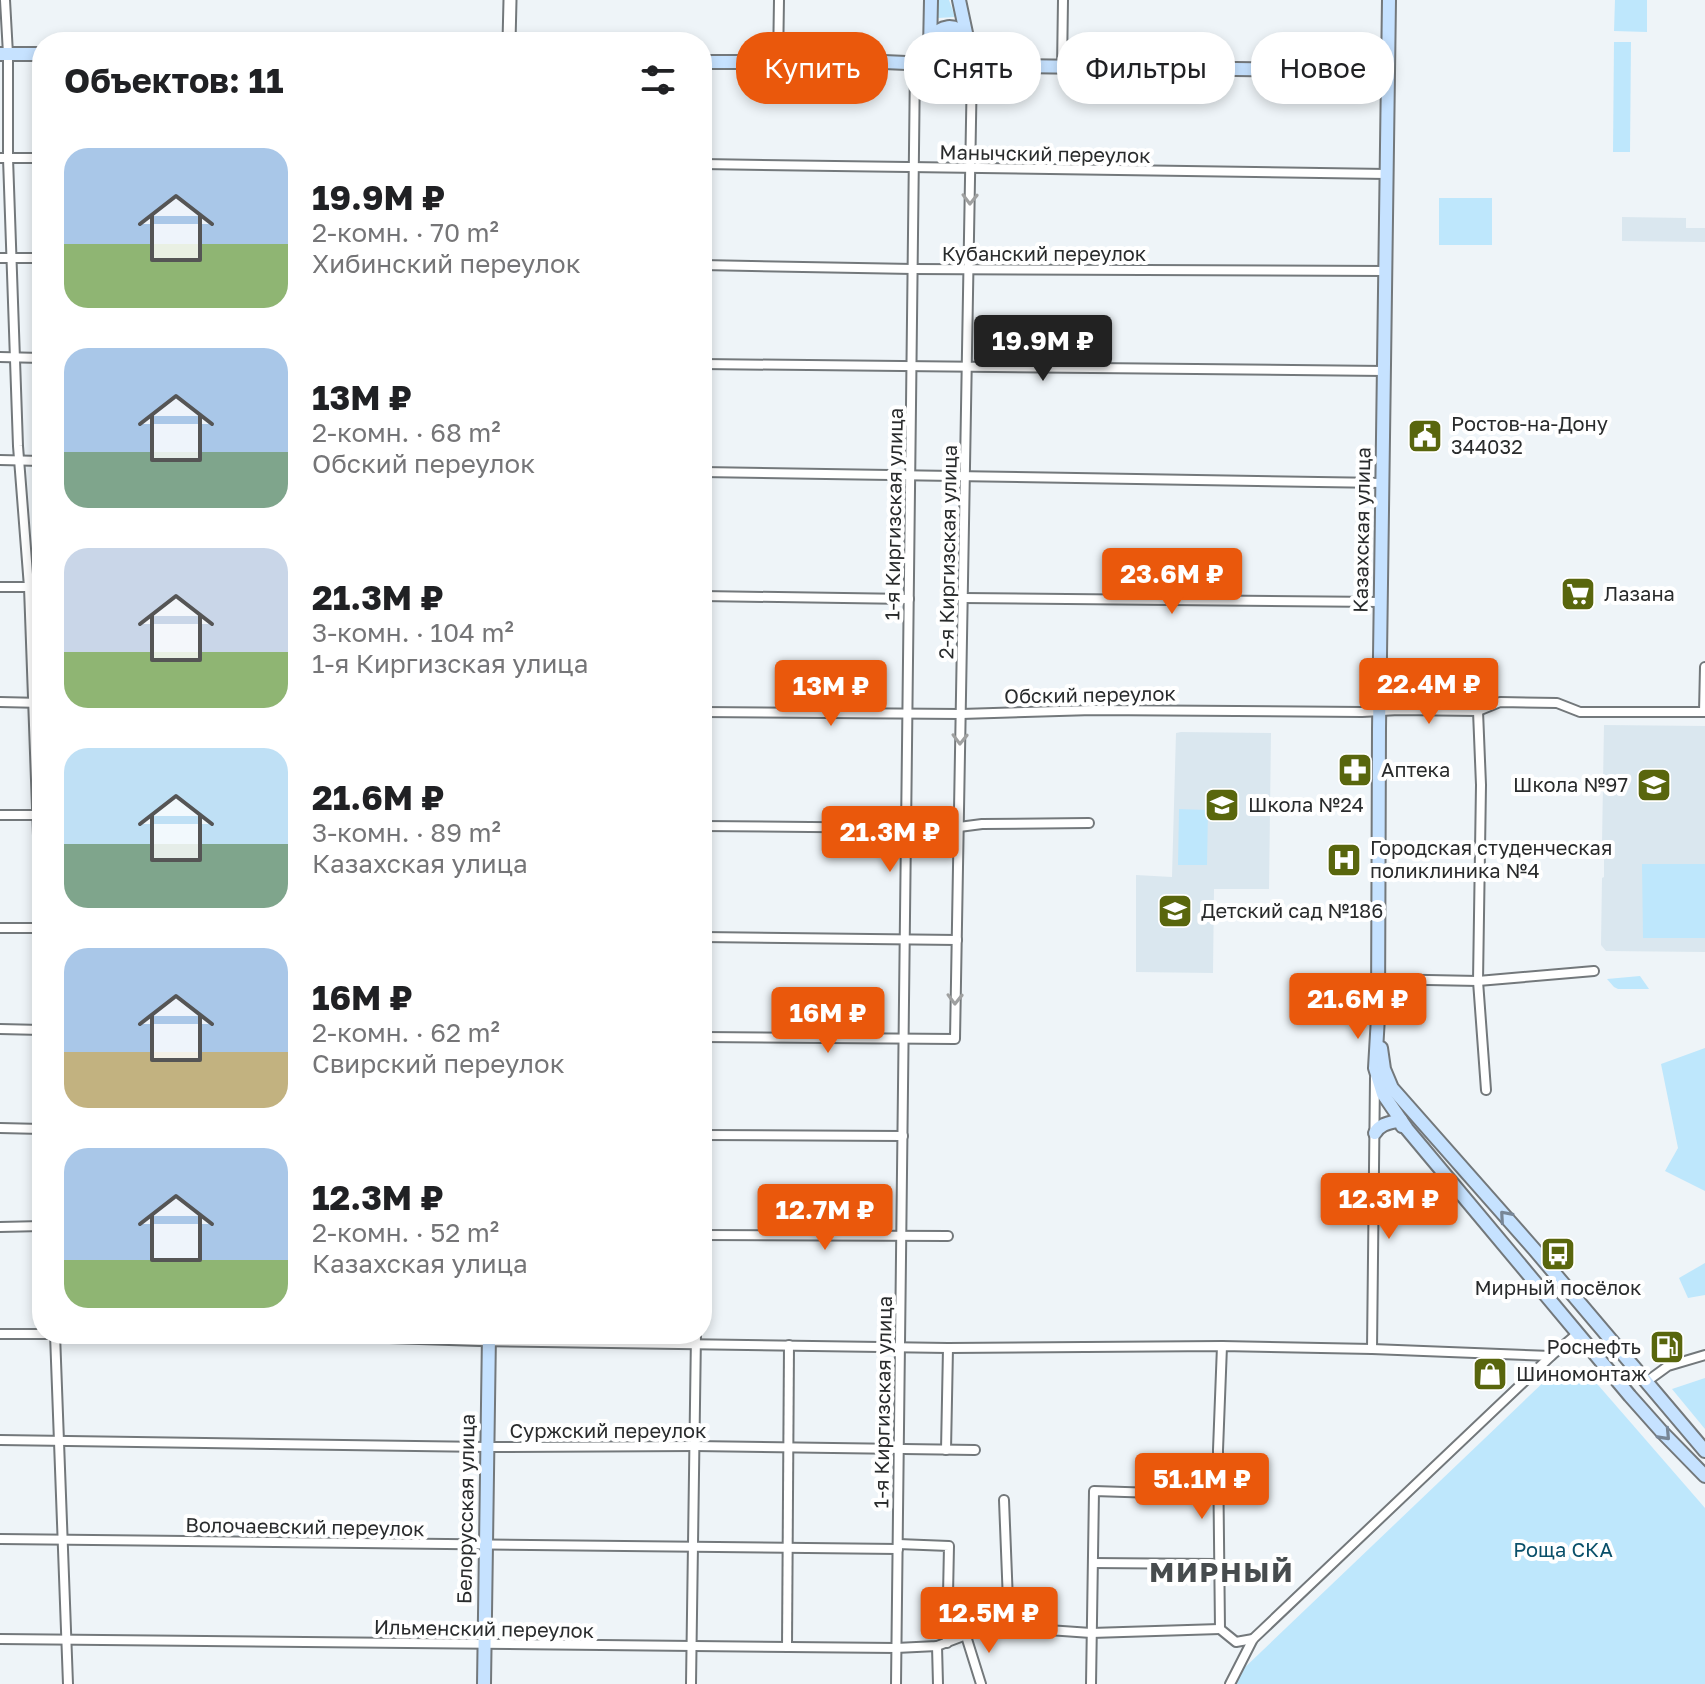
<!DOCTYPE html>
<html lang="ru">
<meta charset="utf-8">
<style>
body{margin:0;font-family:"Golos Text",sans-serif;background:#f6f6f6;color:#202124;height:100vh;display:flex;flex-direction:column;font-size:30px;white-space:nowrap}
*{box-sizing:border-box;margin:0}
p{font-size:26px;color:#757577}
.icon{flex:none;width:44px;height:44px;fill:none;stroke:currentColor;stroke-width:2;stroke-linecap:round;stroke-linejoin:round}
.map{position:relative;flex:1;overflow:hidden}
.drawer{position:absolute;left:32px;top:32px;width:680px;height:1312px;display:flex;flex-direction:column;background:#fff;border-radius:32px;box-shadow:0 4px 12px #0003}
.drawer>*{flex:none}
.banner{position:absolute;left:736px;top:32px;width:760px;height:72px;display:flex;gap:16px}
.price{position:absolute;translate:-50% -68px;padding:0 18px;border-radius:8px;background:#ea580c;color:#fff;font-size:26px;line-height:52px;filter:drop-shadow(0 2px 4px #0008)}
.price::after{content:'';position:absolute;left:50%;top:48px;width:24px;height:18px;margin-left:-12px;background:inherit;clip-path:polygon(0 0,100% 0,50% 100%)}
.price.selected{background:#222;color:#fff}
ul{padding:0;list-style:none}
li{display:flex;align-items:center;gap:24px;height:200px;padding:0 32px}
li span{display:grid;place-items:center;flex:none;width:224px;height:160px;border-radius:24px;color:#555}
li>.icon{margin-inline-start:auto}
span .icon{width:96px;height:96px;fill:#fffc;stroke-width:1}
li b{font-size:34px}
h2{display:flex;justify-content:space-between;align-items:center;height:96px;padding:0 32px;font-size:34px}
.chip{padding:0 28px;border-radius:32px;background:#fff;box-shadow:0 4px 12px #0003;font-size:28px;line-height:72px}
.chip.selected{background:#ea580c;color:#fff}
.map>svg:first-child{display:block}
.built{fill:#dae7ef}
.green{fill:#bee7fc}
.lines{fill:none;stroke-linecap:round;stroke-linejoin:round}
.minor-casing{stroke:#73787b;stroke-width:12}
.tertiary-casing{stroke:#73787b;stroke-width:15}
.secondary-casing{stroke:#73787b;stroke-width:16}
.minor{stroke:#fff;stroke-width:8}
.tertiary{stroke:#fff;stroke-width:11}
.secondary{stroke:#c6e2ff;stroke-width:12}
.oneway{stroke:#9fa0a0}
.oneway2{stroke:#788696}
.labels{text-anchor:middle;stroke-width:8;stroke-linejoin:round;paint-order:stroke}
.street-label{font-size:20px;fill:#292b2c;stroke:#fff}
.poi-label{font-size:20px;fill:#292b2c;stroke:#fff;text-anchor:start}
.park-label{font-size:20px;fill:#0a506a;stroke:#fff}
.district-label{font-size:28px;font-weight:bold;letter-spacing:2px;fill:#474c4e;stroke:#fff}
</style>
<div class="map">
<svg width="1705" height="1684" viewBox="0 0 1705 1684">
<rect width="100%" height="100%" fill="#eef4f8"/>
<g class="built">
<polygon points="1622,217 1686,218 1686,228 1705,228 1705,242 1622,241"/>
<polygon points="1604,725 1705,726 1705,952 1606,951 1601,945 1602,878 1604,877 1604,844 1602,843"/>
<polygon points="1181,732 1271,733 1269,889 1214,889 1213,973 1136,972 1136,875 1172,877 1176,733"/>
</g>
<g class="green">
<polygon points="938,0 949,0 955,17 938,18"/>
<polygon points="1615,0 1647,0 1647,32 1614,31"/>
<circle cx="949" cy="46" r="10"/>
<polygon points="1614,42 1631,42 1630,152 1613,152"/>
<rect x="1439" y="198" width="53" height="47"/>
<polygon points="1179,809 1208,810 1207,865 1178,865"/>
<polygon points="1642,864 1705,864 1705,938 1643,938"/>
<polygon points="1640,976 1649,989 1618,989 1614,987 1607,979"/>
<polygon points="1705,1048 1705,1191 1665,1171 1678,1148 1661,1064"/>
<polygon points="1705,1263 1705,1295 1688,1298 1679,1278"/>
<polygon points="1573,1370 1592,1378 1705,1508 1705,1684 1236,1684 1241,1671 1549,1377"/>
<polygon points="1705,1378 1705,1429 1672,1389"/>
</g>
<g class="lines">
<g class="minor-casing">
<g id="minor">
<polyline points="5,0 8,54 8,158 18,446 29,587 42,946"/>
<polyline points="778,63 779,0"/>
<polyline points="1062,68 1063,0"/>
<polyline points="0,158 42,158"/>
<polyline points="702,164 1387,174"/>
<polyline points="0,258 42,258"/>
<polyline points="702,265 913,269 1386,271"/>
<polyline points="0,357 42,358"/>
<polyline points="702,364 1384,371"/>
<polyline points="0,460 42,461"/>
<polyline points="702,472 1383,483"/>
<polyline points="0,587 42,587"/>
<polyline points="702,596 909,599"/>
<polyline points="963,598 1381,602"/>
<polyline points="0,702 42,703"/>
<polyline points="1478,711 1481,785 1478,981 1486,1090"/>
<polyline points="702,712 961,714 1093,710 1362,712 1399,710 1478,711 1500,702 1557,703 1580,712 1704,712 1705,667"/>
<polyline points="0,815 39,815"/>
<polyline points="702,826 906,828 959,827 982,824 1089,823"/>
<polyline points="0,928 42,928"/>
<polyline points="702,937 957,940"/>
<polyline points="1378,979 1478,981 1594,971"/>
<polyline points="0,1029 42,1030"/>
<polyline points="702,1037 955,1039 972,65"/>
<polyline points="0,1128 42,1129"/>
<polyline points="702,1135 903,1136"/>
<polyline points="0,1227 42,1226"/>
<polyline points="702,1235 948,1236"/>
<polyline points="0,1334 245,1334"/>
<polyline points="55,1334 68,1684"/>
<polyline points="270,1334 479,1341 948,1348 1222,1346 1372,1349 1551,1356 1577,1334"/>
<polyline points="1222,1346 1218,1450 1220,1629 1236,1642 1253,1639"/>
<polyline points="1372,1349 1375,1078"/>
<polyline points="1646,1382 1668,1366 1705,1355"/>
<polyline points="0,1440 487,1447 695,1446 975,1450"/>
<polyline points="946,1450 948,1348"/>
<polyline points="1004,1500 1009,1627"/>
<polyline points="0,1539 898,1549"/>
<polyline points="898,1544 949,1546 947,1643"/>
<polyline points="1093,1563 1219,1564"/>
<polyline points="966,1636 981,1684"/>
<polyline points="0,1639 896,1648 937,1646 990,1626 1091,1633 1220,1629"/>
<polyline points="937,1646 938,1684"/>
<polyline points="787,1647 789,1345"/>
<polyline points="691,1684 696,1334"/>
<polyline points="896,1684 915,64"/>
<polyline points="1091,1684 1094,1491 1218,1495"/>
<polyline points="1230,1684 1253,1639 1551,1356"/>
</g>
</g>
<g class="tertiary-casing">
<polyline id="tertiary" points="509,42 510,0"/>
</g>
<g class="secondary-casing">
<g id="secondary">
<polyline points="931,0 930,49 934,58 944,65"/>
<polyline points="959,0 969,47 994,66"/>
<polyline points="1389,0 1379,729 1378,1017 1375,1068 1383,1094 1407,1129 1630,1396 1662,1432 1705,1476"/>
<path d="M931 39C940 25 955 22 966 37"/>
<polyline points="0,54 42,54"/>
<polyline points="702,62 884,62 951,65 1388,71"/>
<polyline points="1381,1048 1384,1069 1392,1088 1534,1249 1705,1451"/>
<path d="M1375 1133C1381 1123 1390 1123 1401 1120L1402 1126"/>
<polyline points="484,1684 489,1334"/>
</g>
</g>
<use href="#minor" class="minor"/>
<use href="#tertiary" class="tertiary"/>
<use href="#secondary" class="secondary"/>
</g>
<defs><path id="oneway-chevron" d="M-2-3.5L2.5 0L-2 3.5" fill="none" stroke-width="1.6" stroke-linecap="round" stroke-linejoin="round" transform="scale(2)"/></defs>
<g class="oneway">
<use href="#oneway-chevron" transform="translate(970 199) rotate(91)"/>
<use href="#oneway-chevron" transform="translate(960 739) rotate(91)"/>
<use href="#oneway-chevron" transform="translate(955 999) rotate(91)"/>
</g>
<g class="oneway2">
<use href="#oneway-chevron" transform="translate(1505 1216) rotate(-131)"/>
<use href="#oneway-chevron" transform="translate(1665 1435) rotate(47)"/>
</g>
<defs>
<g id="civic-square" transform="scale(1.8)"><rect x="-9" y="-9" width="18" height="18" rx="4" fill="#59660d" stroke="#fff"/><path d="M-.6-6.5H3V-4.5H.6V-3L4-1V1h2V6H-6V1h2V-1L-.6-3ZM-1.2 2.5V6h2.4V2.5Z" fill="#fff"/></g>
<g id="supermarket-square" transform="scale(1.8)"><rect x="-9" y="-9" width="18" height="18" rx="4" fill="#59660d" stroke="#fff"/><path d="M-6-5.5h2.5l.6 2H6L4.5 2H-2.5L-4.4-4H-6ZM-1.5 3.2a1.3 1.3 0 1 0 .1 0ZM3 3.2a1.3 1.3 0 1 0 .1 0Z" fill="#fff"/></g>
<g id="pharmacy-square" transform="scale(1.8)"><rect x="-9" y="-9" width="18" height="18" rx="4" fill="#59660d" stroke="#fff"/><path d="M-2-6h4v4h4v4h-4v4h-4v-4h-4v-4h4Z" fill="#fff"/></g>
<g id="school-square" transform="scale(1.8)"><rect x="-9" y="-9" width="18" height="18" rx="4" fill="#59660d" stroke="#fff"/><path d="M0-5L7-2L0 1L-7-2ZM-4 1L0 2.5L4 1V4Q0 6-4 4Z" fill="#fff"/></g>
<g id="hospital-square" transform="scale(1.8)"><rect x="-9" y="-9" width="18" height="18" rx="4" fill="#59660d" stroke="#fff"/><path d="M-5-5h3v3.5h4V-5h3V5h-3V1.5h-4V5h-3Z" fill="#fff"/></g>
<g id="bus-square" transform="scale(1.8)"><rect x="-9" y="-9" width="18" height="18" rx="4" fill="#59660d" stroke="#fff"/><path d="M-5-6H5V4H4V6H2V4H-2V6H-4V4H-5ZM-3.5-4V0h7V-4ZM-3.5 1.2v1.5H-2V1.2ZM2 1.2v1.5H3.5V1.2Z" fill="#fff"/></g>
<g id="fuel-square" transform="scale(1.8)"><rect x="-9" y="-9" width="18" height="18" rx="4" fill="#59660d" stroke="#fff"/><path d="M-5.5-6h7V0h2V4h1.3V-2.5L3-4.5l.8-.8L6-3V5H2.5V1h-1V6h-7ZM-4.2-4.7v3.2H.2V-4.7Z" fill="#fff"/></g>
<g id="shop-square" transform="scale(1.8)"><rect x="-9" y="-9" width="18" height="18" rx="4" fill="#59660d" stroke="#fff"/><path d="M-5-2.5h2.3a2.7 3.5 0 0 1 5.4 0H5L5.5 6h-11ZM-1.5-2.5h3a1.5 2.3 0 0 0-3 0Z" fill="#fff"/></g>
</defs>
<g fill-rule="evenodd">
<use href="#civic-square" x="1425" y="436"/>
<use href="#supermarket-square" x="1578" y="594"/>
<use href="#pharmacy-square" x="1355" y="770"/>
<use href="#school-square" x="1654" y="785"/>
<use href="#school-square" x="1222" y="805"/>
<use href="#hospital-square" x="1344" y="860"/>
<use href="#school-square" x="1175" y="911"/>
<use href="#bus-square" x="1558" y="1254"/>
<use href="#fuel-square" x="1667" y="1347"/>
<use href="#shop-square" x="1490" y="1374"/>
</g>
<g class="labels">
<g class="street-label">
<text transform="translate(1045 154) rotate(1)" y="7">Манычский переулок</text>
<text x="1044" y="261">Кубанский переулок</text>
<text transform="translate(894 514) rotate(-89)" y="7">1-я Киргизская улица</text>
<text transform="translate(1362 530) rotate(-89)" y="7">Казахская улица</text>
<text transform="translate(948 552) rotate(-89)" y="7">2-я Киргизская улица</text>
<text transform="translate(1090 695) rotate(-1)" y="7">Обский переулок</text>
<text transform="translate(883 1402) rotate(-89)" y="7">1-я Киргизская улица</text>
<text x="608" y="1438">Суржский переулок</text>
<text transform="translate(466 1509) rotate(-89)" y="7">Белорусская улица</text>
<text transform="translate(305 1527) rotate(1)" y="7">Волочаевский переулок</text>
<text transform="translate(484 1629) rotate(1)" y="7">Ильменский переулок</text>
</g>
<g class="poi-label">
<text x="1451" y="431">Ростов-на-Дону<tspan x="1451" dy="23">344032</tspan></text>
<text x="1604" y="601">Лазана</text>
<text x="1381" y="777">Аптека</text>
<text x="1628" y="792" text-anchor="end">Школа №97</text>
<text x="1248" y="812">Школа №24</text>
<text x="1370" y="855">Городская студенческая<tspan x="1370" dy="23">поликлиника №4</tspan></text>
<text x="1201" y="918">Детский сад №186</text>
<text x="1558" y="1295" text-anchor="middle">Мирный посёлок</text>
<text x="1641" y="1354" text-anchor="end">Роснефть</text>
<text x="1516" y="1381">Шиномонтаж</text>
</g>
<g class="park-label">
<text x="1563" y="1557">Роща СКА</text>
</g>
<g class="district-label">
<text x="1222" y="1582">МИРНЫЙ</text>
</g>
</g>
</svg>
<b class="price selected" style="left:1043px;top:383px">19.9M ₽</b>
<b class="price" style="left:1172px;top:616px">23.6M ₽</b>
<b class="price" style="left:1429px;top:726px">22.4M ₽</b>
<b class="price" style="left:831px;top:728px">13M ₽</b>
<b class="price" style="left:890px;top:874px">21.3M ₽</b>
<b class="price" style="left:1358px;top:1041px">21.6M ₽</b>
<b class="price" style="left:828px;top:1055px">16M ₽</b>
<b class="price" style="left:1389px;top:1241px">12.3M ₽</b>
<b class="price" style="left:825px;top:1252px">12.7M ₽</b>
<b class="price" style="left:1202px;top:1521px">51.1M ₽</b>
<b class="price" style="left:989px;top:1655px">12.5M ₽</b>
<div class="banner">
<a class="chip selected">Купить</a>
<a class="chip">Снять</a>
<a class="chip">Фильтры</a>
<a class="chip">Новое</a>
</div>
<section class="drawer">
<h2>Объектов: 11<svg class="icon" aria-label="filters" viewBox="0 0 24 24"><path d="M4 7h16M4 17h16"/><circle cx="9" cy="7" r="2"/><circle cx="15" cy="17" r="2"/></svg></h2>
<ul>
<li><span style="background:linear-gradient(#a9c7e8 60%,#8fb573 0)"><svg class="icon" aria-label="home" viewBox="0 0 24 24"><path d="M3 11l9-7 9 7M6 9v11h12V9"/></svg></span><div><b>19.9M ₽</b><p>2-комн. · 70 m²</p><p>Хибинский переулок</p></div></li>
<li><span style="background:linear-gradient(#a9c7e8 65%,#7fa58c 0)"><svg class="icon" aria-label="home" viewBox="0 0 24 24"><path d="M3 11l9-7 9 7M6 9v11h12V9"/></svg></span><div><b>13M ₽</b><p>2-комн. · 68 m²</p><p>Обский переулок</p></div></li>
<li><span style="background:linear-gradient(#c9d6e8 65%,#8fb573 0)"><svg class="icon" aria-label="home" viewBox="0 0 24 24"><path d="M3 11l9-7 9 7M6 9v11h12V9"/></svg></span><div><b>21.3M ₽</b><p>3-комн. · 104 m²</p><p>1-я Киргизская улица</p></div></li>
<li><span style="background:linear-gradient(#bfe0f5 60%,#7fa58c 0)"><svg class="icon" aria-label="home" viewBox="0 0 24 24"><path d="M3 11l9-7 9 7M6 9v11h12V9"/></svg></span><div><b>21.6M ₽</b><p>3-комн. · 89 m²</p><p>Казахская улица</p></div></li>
<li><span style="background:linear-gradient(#a9c7e8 65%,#c2b280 0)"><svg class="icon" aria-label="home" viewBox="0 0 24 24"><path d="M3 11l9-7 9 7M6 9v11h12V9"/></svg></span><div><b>16M ₽</b><p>2-комн. · 62 m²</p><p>Свирский переулок</p></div></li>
<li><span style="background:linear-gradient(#a9c7e8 70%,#8fb573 0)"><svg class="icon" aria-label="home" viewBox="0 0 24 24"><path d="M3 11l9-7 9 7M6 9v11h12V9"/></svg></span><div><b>12.3M ₽</b><p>2-комн. · 52 m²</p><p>Казахская улица</p></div></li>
</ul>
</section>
</div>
